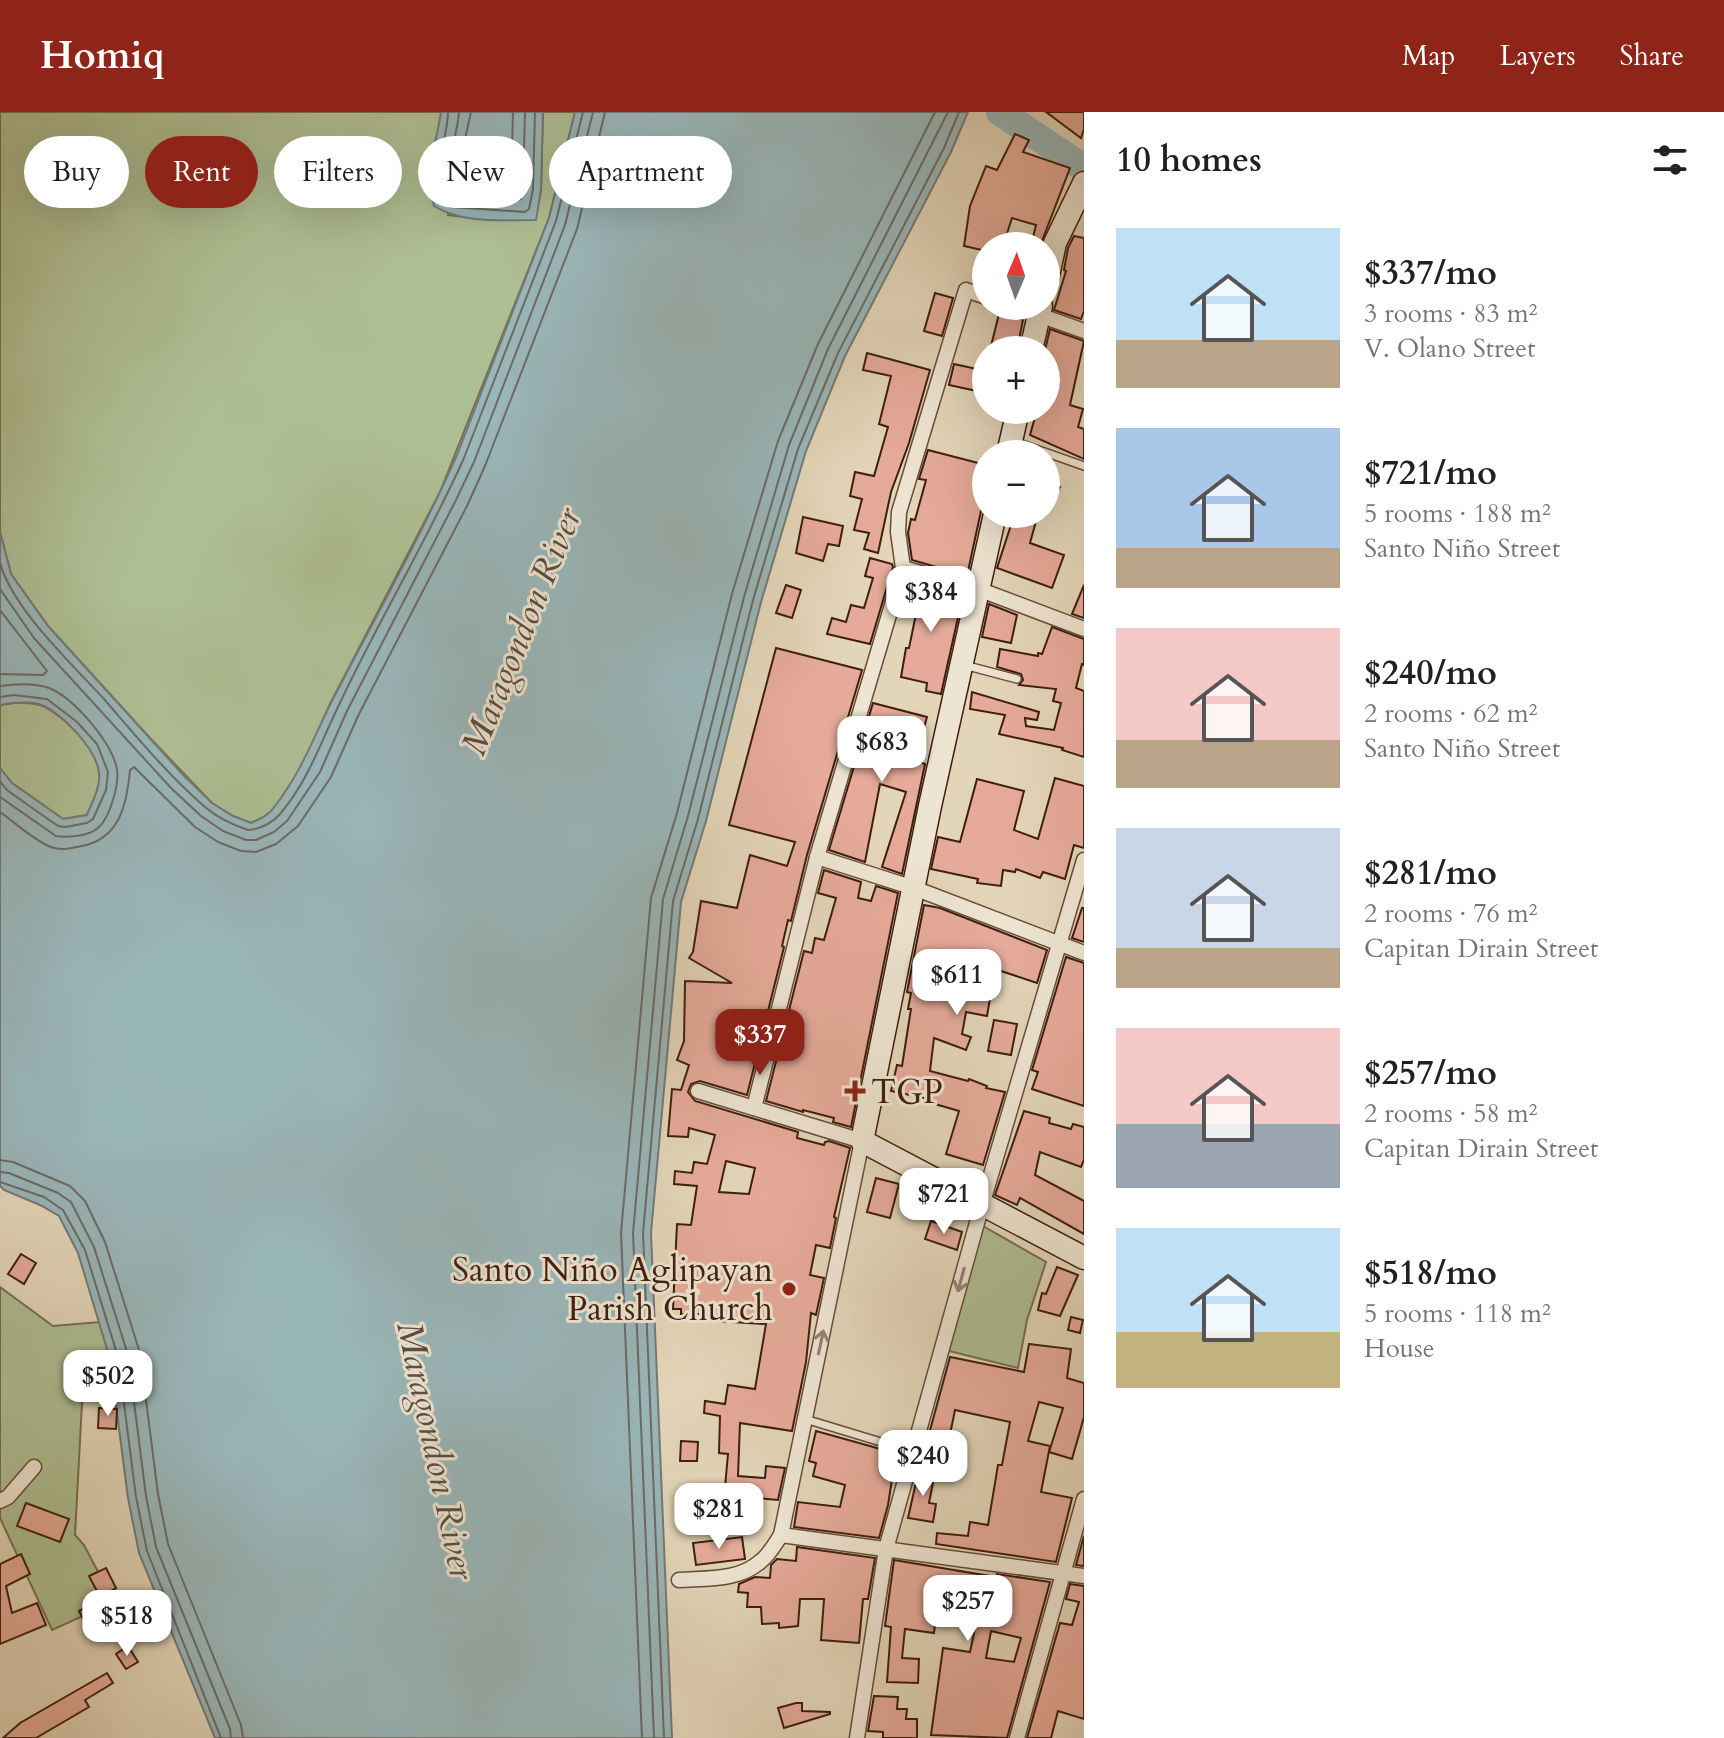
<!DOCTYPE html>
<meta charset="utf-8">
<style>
body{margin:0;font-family:Cardo,serif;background:#f2f2f2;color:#202124;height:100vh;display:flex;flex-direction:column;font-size:30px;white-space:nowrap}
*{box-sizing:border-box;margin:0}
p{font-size:26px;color:#757577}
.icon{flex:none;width:44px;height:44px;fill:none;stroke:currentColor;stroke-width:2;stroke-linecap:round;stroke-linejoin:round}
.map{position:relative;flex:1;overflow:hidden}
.details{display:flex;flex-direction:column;background:#fff;width:640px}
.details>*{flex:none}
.top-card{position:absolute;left:24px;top:24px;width:760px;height:72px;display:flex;gap:16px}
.needle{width:52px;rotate:2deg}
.controls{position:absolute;left:972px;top:120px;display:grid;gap:16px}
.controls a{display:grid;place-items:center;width:88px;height:88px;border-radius:50%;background:#fff;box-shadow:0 8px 32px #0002;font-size:40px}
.price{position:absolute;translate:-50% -68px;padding:0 18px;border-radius:16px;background:#fff;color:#222;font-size:26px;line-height:52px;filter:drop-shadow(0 2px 4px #0008)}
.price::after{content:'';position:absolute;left:50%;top:48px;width:24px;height:18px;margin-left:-12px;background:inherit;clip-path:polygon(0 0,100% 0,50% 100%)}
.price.active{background:#8f2418;color:#fff}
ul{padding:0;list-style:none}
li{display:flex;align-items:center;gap:24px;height:200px;padding:0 32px}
li span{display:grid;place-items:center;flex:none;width:224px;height:160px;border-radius:0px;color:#555}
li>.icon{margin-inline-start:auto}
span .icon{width:96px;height:96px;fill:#fffc;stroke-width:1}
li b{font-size:34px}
h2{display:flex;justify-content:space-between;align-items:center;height:96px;padding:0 32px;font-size:34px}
.chip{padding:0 28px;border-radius:36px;background:#fff;box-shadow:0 8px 32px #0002;font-size:28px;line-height:72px}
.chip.active{background:#8f2418;color:#fff}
header{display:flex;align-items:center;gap:48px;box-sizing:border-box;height:112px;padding:0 40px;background:#8f2418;color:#fff}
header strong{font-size:38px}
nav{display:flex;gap:44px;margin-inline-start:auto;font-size:28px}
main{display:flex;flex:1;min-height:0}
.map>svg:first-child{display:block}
.green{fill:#aebe93;stroke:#766e50;stroke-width:2}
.water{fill:#99b6b9;stroke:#757975;stroke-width:2}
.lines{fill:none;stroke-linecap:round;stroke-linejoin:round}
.shore{stroke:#6c6a64;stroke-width:2}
.river{stroke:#99b6b9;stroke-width:28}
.building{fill:#e5aa99;stroke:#3f1e0e;stroke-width:2;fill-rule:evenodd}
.lane-casing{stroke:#684c38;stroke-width:10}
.street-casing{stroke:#684c38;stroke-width:17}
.secondary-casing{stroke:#3f1e0e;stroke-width:25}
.lane{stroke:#ede4d1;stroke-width:7}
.street{stroke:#ede4d1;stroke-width:14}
.secondary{stroke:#ede4d1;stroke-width:22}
.oneway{stroke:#968170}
.poi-dot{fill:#8f2418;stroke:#ede4d1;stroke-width:3}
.labels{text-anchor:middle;stroke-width:6;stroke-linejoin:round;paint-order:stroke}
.poi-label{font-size:34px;fill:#3f1e0e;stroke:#ede4d1;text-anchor:start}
.water-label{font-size:36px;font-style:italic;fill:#5a4c41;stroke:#ede4d1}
</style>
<header>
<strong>Homiq</strong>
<nav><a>Map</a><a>Layers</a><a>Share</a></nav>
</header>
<main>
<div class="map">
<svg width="1084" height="1626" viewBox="0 0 1084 1626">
<rect width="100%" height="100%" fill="#e3d5b8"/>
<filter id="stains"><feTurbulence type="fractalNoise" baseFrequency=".0025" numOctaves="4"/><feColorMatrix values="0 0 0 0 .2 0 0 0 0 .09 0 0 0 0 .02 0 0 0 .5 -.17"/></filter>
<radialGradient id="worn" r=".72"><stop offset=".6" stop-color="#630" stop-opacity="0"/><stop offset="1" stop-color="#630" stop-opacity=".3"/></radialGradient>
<g class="green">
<polygon points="0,0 441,0 448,103 491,108 535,108 541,78 543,0 575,0 549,106 440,380 330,592 304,651 274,697 265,705 251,711 233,704 212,691 150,626 48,514 11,462 0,420"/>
<path d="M14 591C23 591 37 590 45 595 66 607 97 635 99 661 101 676 92 690 87 703L63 707 12 671 0 656V593Z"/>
<polygon points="983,1114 1046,1150 1027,1208 1018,1256 945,1238"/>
<polygon points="0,1175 53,1214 100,1210 110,1247 75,1252 82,1291 75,1423 84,1433 114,1490 52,1518 0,1406"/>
</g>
<g class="water">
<path d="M441 0H543L541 78 536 108C502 108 463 112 434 94 425 51 435 40 441 0Z"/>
<path d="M575 0H968L951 40 845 244 806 339 761 490 706 709 681 790 651 1121 672 1626H215L139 1441 128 1386 110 1247 78 1141 59 1104 40 1093 4 1078 0 1074V656L12 671 63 707 87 703C92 690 101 675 99 661 97 638 64 604 44 594 32 588 12 591 0 593V420L11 462 48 514 183 663 212 691 233 704 251 711C260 707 269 703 275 694 301 661 314 624 333 587 375 506 420 426 457 343L549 106Z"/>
</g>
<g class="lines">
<g class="shore">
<path d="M448 0C447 35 431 50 441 89L451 95 525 100 529 97 533 77 535 0"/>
<path d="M459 0C457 29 443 53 450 83L454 86C474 88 503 95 521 87L523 76 525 0"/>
<polyline points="471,0 461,45 460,72 507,78 511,74 513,0"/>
<path d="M0 451C13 497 71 551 104 587 136 624 168 663 205 695 218 706 233 713 248 718 260 717 272 711 280 702 307 671 320 632 338 595 377 511 426 431 464 346L556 109 583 0"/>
<polyline points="0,477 34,526 171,676 201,704 223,719 246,728 256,728 274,720 287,709 320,660 347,599 456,388 474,350 565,113 593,0"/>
<polyline points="0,498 47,559 43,563 0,562"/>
<path d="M0 574C14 572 35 571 49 576 74 586 109 628 116 653 121 669 110 706 98 716 89 724 67 726 56 724L0 685"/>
<polyline points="0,585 14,583 47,587 77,610 97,632 108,660 106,678 93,707 87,711 65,715 58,714 35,698 7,678 0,669"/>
<path d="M0 700C16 711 33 728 51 735 62 739 72 736 82 734 120 727 127 691 130 658L134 655 195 715 218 730 241 739 256 740 276 732 298 714 331 665 358 604 467 394 485 354 577 117 605 0"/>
<polyline points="0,1048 13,1050 70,1074 85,1089 105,1130 140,1241 158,1382 168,1432 241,1613 243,1626"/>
<polyline points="0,1060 9,1061 58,1081 71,1090 94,1135 128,1243 146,1384 156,1435 230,1617 231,1626"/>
<polyline points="0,1070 44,1085 63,1098 85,1138 118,1245 136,1385 147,1439 221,1626"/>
<polyline points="642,1626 621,1121 651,786 677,701 732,482 778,329 818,232 935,0"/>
<polyline points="654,1626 633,1121 663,787 688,704 744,485 789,333 828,237 948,0"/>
<polyline points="664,1626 643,1121 673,789 698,707 753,488 798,337 838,241 944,36 959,0"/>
</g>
<polyline class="river" points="1000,0 1084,56"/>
</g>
<g class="building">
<polygon points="1046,0 1084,0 1084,17 1081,26"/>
<polygon points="1015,22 1029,28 1023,40 1070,56 1040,134 1031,134 1036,113 1012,106 1003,134 986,134 986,139 964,134 970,94 986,54 997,58"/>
<polygon points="1074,124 1084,126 1084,199 1081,207 1054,198 1066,159 1064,158 1068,136"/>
<polygon points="935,181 953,186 942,224 924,219"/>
<polygon points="1001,194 1010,203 1023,208 1017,238 990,238"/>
<polygon points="1050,217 1084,229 1070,293 1083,297 1078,315 1084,317 1084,347 1030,323 1037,298 1046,298 1045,238"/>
<polygon points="867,241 930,258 909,331 891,380 878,441 864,437 869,421 854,418 862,387 850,384 855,360 874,364 888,315 879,312 891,264 863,258"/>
<polygon points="954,252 986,259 986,281 949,273"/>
<polygon points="928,338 986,353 986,392 981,399 967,464 912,448 908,421 911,407 915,408 926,368 919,367"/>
<polygon points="1046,368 1060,375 1046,402"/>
<polygon points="1009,402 1038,402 1030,431 1064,443 1052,476 997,456 1011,413 1007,412"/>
<polygon points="803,405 843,414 839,434 828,432 823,449 796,441"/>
<polygon points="870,446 892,452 893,455 870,532 827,522 832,506 846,510 851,493 864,496 873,466 865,464"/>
<polygon points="910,468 963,483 941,582 926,579 927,571 901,565 906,536 909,536 916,502 906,500"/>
<polygon points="786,473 801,478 792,506 776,501"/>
<polygon points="1084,473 1084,506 1072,502"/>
<polygon points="989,492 1017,503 1011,531 982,525"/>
<polygon points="1052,515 1084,527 1084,553 1082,552 1076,576 1084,579 1084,645 1062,638 1063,636 999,622 1005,603 970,597 972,580 1039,600 1037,608 1025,606 1026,614 1054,618 1061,591 1053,589 1056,577 1019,573 1023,568 1021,562 997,555 1000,537 1038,544 1038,541 1042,542"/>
<path d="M776 536 862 558 807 743 791 809 788 808 782 834 784 835 747 983 700 969 691 972 688 980 695 989 798 1020 797 1026 824 1033 825 1030 829 1029 850 1036 834 1105 836 1106 830 1136 816 1133 810 1163 824 1166 816 1203 811 1201 806 1250 792 1319 740 1311 738 1364 765 1366 766 1354 785 1356 778 1388 748 1385 747 1397 717 1394 719 1375H725L728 1342 719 1341 720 1304 704 1301 705 1289 725 1292 728 1273 755 1277 766 1212 700 1208V1202H681V1197H673L677 1112 691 1113 697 1074 674 1072 675 1059 692 1061 694 1050 707 1052 715 1023 689 1016 688 1025 668 1024 672 977 681 978 689 953 677 948 684 929 685 869 732 871 689 846 693 840 701 789 737 796 750 743 787 754 795 730 729 713ZM726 1049 755 1056 749 1082 719 1080Z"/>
<polygon points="873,591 927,605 915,648 925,652 902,762 882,755 906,680 880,672 865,750 829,738"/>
<polygon points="1055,666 1084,674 1084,736 1074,733 1065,767 1043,760 1040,766 1016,757 1015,760 1003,758 1001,774 977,771 978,767 931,757 938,725 960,730 977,667 1024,679 1014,718 1038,727"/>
<polygon points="824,758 861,770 858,786 871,789 876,774 898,781 851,1015 833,1010 834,1006 803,998 803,1000 766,989 804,839 812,841 815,826 824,828 836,786 818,781"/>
<polygon points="924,793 940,796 1047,838 1037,871 995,857 987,904 966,900 962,922 971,925 966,938 934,926 930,959 968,969 969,967 987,974 986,976 1005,980 983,1053 946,1042 959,999 928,990 929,987 891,979 897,953 902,954 911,897 908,897 911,881 907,880"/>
<polygon points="1082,796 1084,796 1084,830 1072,826"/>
<polygon points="1066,845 1084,851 1084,994 1032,977 1038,960 1032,958"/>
<polygon points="994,908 1017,912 1011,943 988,939"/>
<polygon points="1024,999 1050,1006 1049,1011 1071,1017 1073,1012 1084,1015 1084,1048 1081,1055 1040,1040 1035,1063 1084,1089 1084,1122 1020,1086 1017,1093 995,1083"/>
<polygon points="876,1066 899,1072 890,1106 867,1100"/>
<polygon points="931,1109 962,1120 957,1138 925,1127"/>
<polygon points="21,1142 36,1151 24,1172 8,1162"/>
<polygon points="1057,1155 1078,1163 1060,1204 1038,1198 1042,1181 1046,1182"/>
<polygon points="1071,1205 1083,1208 1080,1221 1068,1218"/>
<polygon points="1029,1232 1071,1237 1067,1266 1084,1271 1084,1305 1072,1347 1049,1340 1063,1296 1039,1290 1028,1329 1050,1334 1041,1380 1072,1386 1056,1450 936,1432 937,1421 968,1424 970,1410 988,1413 998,1353 1002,1353 1010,1310 955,1298 947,1337 926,1333 950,1245 1024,1260"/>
<polygon points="103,1248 114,1276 97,1283 85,1255"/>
<polygon points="99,1296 117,1297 116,1317 98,1316"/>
<polygon points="816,1319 902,1343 898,1356 894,1355 888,1393 879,1426 794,1415 798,1390 840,1395 845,1373 813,1364 816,1351 809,1349"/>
<polygon points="681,1329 698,1330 697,1349 680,1349"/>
<polygon points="919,1357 935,1360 929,1391 936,1392 933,1410 908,1406"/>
<polygon points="26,1391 69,1407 60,1430 17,1414"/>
<polygon points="1084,1424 1084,1454 1076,1453"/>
<polygon points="742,1425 745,1447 696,1453 693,1431"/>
<polygon points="797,1435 875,1446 868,1487 863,1487 859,1531 821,1528 824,1487 800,1487 798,1514 779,1516 779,1511 762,1512 761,1495 747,1495 748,1481 738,1480 739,1472 755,1465 770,1466 771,1453 777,1447 796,1449"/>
<polygon points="21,1442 30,1462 6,1474 12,1501 37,1491 46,1513 0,1532 0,1452"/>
<path d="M894 1448 996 1465 997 1462 1050 1470 1007 1626 931 1623 943 1536 970 1540 975 1516 970 1514 975 1494 938 1488 934 1521 905 1517 902 1546 919 1547 918 1571 887 1570 891 1515 885 1514ZM991 1519 1021 1526 1014 1550 986 1546Z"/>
<polygon points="106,1456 116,1476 100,1485 89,1464"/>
<polygon points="1070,1472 1084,1474 1084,1607 1058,1599 1051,1626 1027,1626 1060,1511 1072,1513 1079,1490 1066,1487"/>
<polygon points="153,1482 166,1510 144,1520 131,1491"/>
<polygon points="98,1489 106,1505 87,1515 79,1499"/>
<polygon points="128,1534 138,1550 126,1557 116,1542"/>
<polygon points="107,1561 113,1571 85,1588 89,1595 36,1626 3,1626 20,1611"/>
<polygon points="874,1584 898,1585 897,1597 907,1597 906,1607 917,1607 917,1626 883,1626 883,1620 868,1619"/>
<polygon points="796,1591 802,1591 802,1599 830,1600 830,1602 784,1616 778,1596"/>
</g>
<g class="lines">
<g class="lane-casing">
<g id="lane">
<polyline points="1013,329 1084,354"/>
<polyline points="964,553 1017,567"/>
<polyline points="805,1307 914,1340"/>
</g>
</g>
<g class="street-casing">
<g id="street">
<polyline points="1014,194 1084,219"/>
<polyline points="903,456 978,477 1084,517"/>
<polyline points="817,745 914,776 1084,841"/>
<polyline points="754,996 817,745 903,456 898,420 899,400 966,178 986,185"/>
<polyline points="0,1389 8,1385 34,1355"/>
<polyline points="781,1423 1084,1464"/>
<path d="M679 1468C707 1466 739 1469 761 1449 769 1443 775 1432 781 1423L862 1029 698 979"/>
<polyline points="857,1626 886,1437 982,1093 1084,748"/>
<polyline points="1017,1626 1084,1387"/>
</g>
</g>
<g class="secondary-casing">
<g id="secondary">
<polyline points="1046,173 1055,131 1084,71"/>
<polyline points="1031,238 1041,194"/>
<polyline points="1008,342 1018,298"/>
<polyline points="995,402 930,694 862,1029 1084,1146"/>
</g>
</g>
<use href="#lane" class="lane"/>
<use href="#street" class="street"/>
<use href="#secondary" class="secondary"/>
</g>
<defs><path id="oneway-shaft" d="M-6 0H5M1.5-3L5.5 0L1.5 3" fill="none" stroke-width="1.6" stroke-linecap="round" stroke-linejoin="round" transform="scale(2)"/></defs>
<g class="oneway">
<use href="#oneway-shaft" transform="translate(961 1168) rotate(105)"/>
<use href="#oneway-shaft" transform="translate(821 1230) rotate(-78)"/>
</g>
<g class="poi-dot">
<path d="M851 967h8v8h8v8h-8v8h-8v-8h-8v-8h8z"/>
<circle cx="789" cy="1177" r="8"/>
</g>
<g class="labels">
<g class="poi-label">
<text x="871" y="991">TGP</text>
<text x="773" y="1169" text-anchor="end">Santo Niño Aglipayan<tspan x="773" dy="39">Parish Church</tspan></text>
</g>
<g class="water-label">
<text transform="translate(520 519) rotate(-68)" y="13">Maragondon River</text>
<text transform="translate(437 1338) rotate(78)" y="13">Maragondon River</text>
</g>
</g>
<rect width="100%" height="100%" filter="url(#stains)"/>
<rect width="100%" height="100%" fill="url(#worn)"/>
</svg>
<div class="controls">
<a><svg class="needle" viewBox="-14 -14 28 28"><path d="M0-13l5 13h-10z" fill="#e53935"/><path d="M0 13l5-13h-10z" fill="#757577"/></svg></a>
<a>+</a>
<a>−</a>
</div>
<b class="price" style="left:931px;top:522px">$384</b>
<b class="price" style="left:882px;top:672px">$683</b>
<b class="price" style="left:957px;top:905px">$611</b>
<b class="price active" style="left:760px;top:965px">$337</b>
<b class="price" style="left:944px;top:1124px">$721</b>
<b class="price" style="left:108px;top:1306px">$502</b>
<b class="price" style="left:923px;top:1386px">$240</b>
<b class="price" style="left:719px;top:1439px">$281</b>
<b class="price" style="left:968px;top:1531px">$257</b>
<b class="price" style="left:127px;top:1546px">$518</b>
<div class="top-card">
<a class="chip">Buy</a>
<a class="chip active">Rent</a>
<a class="chip">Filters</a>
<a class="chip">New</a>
<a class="chip">Apartment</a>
</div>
</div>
<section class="details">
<h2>10 homes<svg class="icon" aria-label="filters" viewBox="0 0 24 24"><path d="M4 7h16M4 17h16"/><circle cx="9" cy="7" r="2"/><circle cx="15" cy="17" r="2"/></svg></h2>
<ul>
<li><span style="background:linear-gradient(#bfe0f5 70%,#b9a48a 0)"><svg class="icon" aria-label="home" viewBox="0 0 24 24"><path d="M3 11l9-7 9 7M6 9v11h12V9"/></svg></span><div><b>$337/mo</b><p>3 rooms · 83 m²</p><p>V. Olano Street</p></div></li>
<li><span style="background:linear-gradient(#a9c7e8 75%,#b9a48a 0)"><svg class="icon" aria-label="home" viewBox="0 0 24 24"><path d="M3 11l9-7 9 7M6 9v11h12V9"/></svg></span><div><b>$721/mo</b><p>5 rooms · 188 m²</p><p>Santo Niño Street</p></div></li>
<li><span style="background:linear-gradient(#f6c9c9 70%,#b9a48a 0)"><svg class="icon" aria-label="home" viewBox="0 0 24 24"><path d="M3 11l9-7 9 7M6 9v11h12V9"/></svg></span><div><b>$240/mo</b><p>2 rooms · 62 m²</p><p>Santo Niño Street</p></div></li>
<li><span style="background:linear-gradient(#c9d6e8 75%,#b9a48a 0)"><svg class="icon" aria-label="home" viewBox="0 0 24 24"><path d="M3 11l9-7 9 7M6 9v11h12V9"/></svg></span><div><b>$281/mo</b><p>2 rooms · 76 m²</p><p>Capitan Dirain Street</p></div></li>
<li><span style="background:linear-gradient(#f6c9c9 60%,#9aa5b1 0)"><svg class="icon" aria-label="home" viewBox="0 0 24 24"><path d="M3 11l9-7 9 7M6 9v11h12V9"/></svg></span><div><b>$257/mo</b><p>2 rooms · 58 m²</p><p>Capitan Dirain Street</p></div></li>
<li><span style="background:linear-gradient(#bfe0f5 65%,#c2b280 0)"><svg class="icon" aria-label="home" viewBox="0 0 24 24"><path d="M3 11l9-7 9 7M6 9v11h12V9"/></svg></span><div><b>$518/mo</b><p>5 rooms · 118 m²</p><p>House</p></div></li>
</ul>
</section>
</main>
